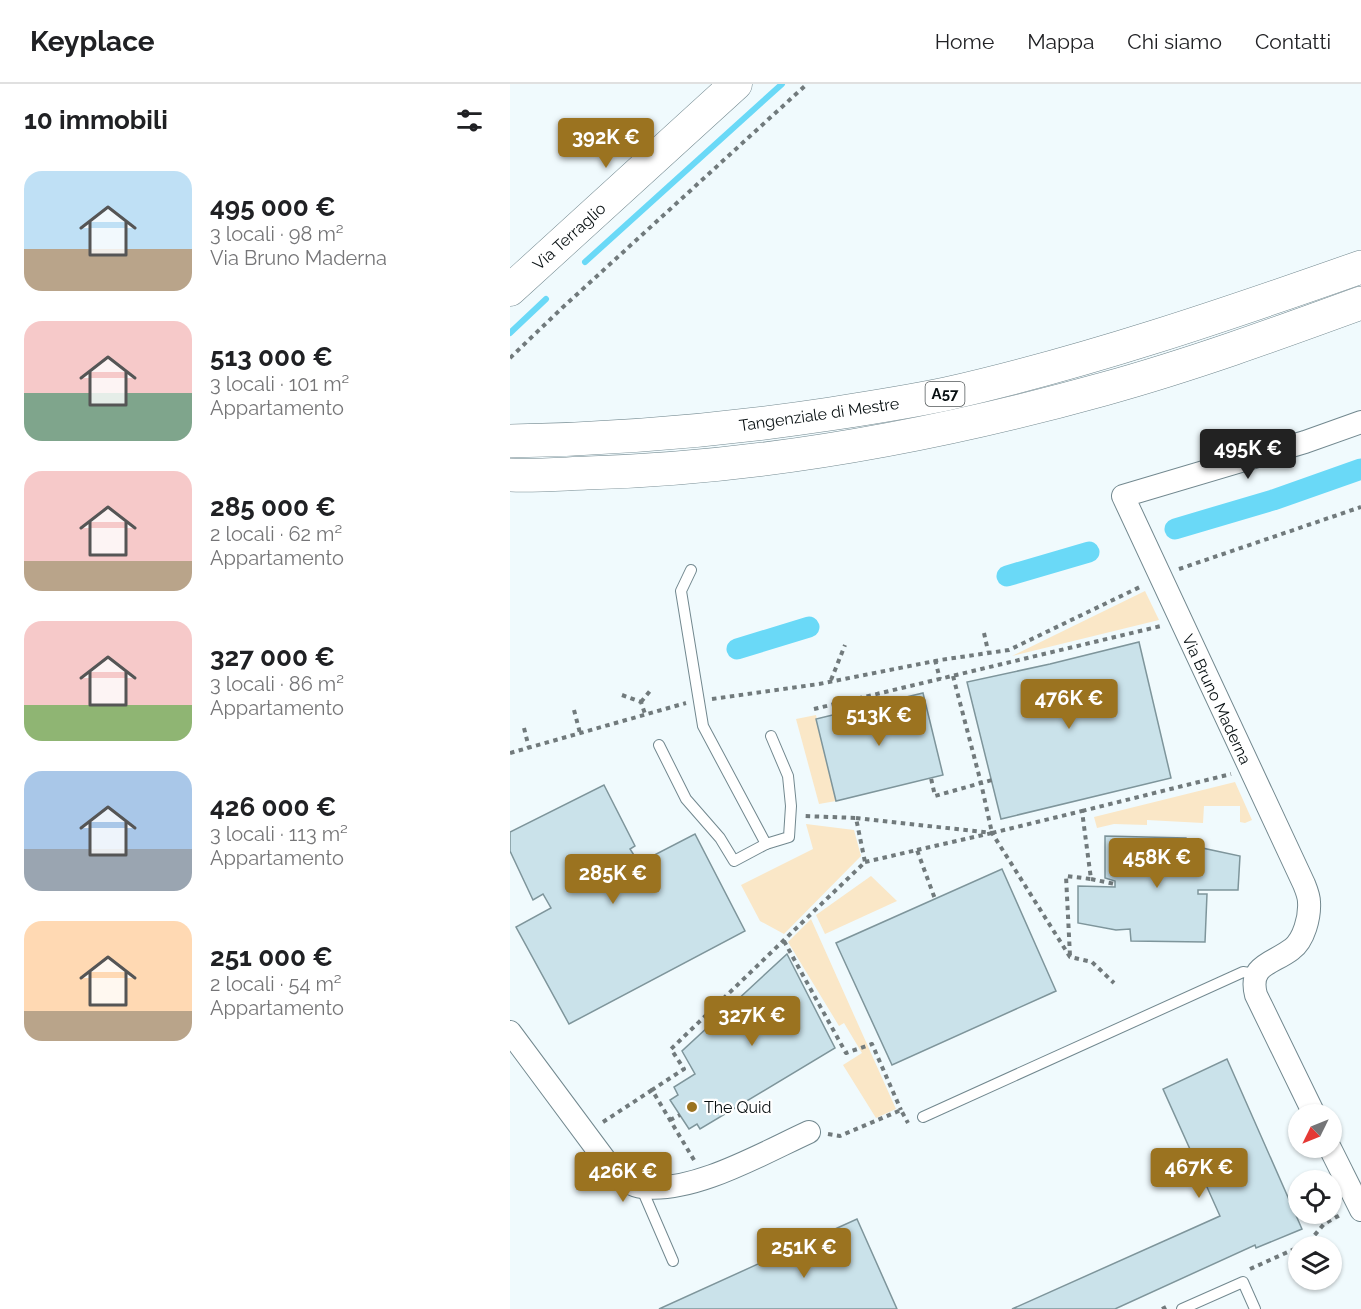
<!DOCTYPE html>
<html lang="it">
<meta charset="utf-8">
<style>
body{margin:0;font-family:Raleway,sans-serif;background:#f6f6f6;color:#202124;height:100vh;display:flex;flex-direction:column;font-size:22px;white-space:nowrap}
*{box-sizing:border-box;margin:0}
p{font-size:20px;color:#757577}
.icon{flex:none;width:33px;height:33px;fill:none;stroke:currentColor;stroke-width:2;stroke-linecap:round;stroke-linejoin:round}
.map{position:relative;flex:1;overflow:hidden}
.drawer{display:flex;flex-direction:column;background:#fff;width:510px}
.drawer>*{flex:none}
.needle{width:39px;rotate:227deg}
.buttons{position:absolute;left:778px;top:1020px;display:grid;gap:12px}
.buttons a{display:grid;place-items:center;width:54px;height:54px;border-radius:50%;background:#fff;box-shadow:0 2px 4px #0004;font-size:30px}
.price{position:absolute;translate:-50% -51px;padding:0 14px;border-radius:6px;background:#9b7320;color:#fff;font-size:20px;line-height:39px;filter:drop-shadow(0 2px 3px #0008)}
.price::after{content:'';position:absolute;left:50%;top:36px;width:18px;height:14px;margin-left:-9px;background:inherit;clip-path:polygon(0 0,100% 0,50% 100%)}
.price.selected{background:#222;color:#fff}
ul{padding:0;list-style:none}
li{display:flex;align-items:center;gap:18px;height:150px;padding:0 24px}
li span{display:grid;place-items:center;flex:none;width:168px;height:120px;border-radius:18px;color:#555}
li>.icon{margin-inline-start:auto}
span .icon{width:72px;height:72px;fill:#fffc;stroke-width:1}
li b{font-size:26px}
h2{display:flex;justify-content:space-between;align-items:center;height:72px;padding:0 24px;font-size:26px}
header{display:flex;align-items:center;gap:36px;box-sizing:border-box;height:84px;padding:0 30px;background:#fff;border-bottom:2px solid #e0e0e0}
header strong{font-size:28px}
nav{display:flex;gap:33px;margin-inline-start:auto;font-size:21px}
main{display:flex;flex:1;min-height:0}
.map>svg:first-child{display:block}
.green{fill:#fae7c7}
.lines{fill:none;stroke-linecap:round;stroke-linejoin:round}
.stream{stroke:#6ad9f7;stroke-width:6}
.canal{stroke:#6ad9f7;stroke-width:21}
.building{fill:#cae2ea;stroke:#7e959b;stroke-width:1.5}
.lane-casing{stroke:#72888f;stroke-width:12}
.street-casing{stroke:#72888f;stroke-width:24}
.secondary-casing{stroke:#72888f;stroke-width:33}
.highway-casing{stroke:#72888f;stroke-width:34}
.path{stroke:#717a7c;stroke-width:4;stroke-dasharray:4.5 4.5;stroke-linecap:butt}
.lane{stroke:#fff;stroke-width:10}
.street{stroke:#fff;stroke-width:22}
.secondary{stroke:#fff;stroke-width:32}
.highway{stroke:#fff;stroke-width:33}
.poi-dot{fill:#9b7320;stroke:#fff;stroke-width:2}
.labels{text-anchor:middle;stroke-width:4.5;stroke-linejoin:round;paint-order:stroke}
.shield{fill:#fff;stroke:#515758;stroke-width:1.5}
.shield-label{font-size:15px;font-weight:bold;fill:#070f11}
.street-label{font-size:16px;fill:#070f11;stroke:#fff}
.poi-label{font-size:16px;fill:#070f11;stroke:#fff;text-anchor:start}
</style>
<header>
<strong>Keyplace</strong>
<nav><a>Home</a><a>Mappa</a><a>Chi siamo</a><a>Contatti</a></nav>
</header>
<main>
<section class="drawer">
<h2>10 immobili<svg class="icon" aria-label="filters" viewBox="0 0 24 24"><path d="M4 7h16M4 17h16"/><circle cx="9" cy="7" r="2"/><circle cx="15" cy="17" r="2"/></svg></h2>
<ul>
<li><span style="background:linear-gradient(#bfe0f5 65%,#b9a48a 0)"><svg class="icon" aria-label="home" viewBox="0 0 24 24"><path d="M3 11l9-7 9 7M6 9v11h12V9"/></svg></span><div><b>495 000 €</b><p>3 locali · 98 m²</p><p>Via Bruno Maderna</p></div></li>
<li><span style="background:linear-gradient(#f6c9c9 60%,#7fa58c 0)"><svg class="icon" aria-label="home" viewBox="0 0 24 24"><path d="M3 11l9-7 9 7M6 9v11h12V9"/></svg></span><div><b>513 000 €</b><p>3 locali · 101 m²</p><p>Appartamento</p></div></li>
<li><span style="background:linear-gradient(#f6c9c9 75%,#b9a48a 0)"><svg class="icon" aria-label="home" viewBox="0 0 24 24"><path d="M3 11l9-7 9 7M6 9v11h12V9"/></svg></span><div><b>285 000 €</b><p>2 locali · 62 m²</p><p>Appartamento</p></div></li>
<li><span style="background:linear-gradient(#f6c9c9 70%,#8fb573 0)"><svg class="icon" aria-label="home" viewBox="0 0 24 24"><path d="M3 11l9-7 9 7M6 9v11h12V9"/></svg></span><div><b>327 000 €</b><p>3 locali · 86 m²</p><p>Appartamento</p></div></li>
<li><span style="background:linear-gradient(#a9c7e8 65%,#9aa5b1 0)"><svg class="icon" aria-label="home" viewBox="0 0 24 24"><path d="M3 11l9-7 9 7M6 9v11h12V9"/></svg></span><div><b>426 000 €</b><p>3 locali · 113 m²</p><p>Appartamento</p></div></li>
<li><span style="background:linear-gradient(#ffd9b3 75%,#b9a48a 0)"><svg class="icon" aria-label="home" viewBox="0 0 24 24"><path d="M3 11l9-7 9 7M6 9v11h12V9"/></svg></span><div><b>251 000 €</b><p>2 locali · 54 m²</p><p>Appartamento</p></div></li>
</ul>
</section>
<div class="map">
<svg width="851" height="1225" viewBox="0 0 851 1225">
<rect width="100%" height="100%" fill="#f0fafd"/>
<g class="green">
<polygon points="635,507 649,536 502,572"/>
<polygon points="306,631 326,717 309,720 286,635"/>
<polygon points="725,698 742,736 735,739 730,738 730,722 694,722 693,739 637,736 637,741 604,740 587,744 584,733"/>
<polygon points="296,740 344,746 351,772 274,850 250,837 231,801 303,765"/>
<polygon points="361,792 387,817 315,850 306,831"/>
<polygon points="301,835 386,1025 366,1034 333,981 352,969 334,939 329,942 278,858"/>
</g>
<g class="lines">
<g class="stream">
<polyline points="75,178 272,0"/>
<polyline points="0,249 36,215"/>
</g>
<g class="canal">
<polyline points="665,445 763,416 851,385"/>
<polyline points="497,492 579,468"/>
<polyline points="227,565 299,543"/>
</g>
</g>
<g class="building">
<polygon points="629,558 661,694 491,735 457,598 540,580"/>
<polygon points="413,609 433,691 326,717 306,635"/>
<polygon points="94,701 125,762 120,765 129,779 185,750 235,847 59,940 6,843 41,824 33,810 23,816 0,767 0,748"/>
<polygon points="595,752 676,754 678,763 687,763 687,775 690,775 692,764 730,772 728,806 688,806 688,810 697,810 695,858 621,857 620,845 606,846 568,839 568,802 605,803 605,797 595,794"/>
<polygon points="492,785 546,907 382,981 326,859"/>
<polygon points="277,870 325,964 190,1045 187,1040 179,1045 160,1016 168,1011 164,1003 185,990 172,967"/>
<polygon points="717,975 792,1145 746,1164 745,1161 605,1225 502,1225 710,1132 653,1005"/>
<polygon points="347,1135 387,1225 149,1225"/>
</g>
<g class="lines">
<g class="lane-casing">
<g id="lane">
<polyline points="181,486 171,507 193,642 256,760 279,753 281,722 278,692 261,652"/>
<polyline points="149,661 176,715 210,754 224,777 256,760"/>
<polyline points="413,1033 733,888 746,890"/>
<polyline points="131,1103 163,1177"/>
<polyline points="672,1225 733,1198 745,1225"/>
</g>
</g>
<g class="street-casing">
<g id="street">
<path d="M0 948 104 1088C112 1094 121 1102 132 1103 183 1110 253 1069 299 1048"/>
<path d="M804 1030 746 911C738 880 763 880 782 865 794 856 800 833 799 818 799 812 796 805 794 800L613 412 795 358 851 338"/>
<polyline points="820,1064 851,1126"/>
</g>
</g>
<g class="secondary-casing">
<polyline id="secondary" points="0,206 226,0"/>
</g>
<g class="highway-casing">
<g id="highway">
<path d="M0 357C107 355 214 346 320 330 359 324 398 318 436 310 577 278 715 231 851 183"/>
<path d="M0 391C26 392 51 390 77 389 252 384 425 352 594 305 681 281 766 250 851 219"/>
</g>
</g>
<g class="path">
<polyline points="0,274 52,224 297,0"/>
<polyline points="669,485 851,423"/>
<polyline points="474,549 478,567"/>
<polyline points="425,576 430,595"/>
<polyline points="443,592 471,699 482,696"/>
<polyline points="321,596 335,561"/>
<polyline points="112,611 131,618 135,630"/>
<polyline points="202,615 309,600 430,576 499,566 632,502"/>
<polyline points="131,618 140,607"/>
<polyline points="304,625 651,542"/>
<polyline points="64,626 70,649"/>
<polyline points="14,644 19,664"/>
<polyline points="0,669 176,619"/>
<polyline points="572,727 721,690"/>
<polyline points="346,734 482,749 560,873 582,878 604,899"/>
<polyline points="482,749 572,727 581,795 556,792 560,872"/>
<polyline points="407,766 482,749 471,699 425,712 421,694"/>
<polyline points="355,778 407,766 425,815"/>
<polyline points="581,795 605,800"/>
<polyline points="274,857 336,969 362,960 391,1026"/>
<polyline points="160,1036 170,1031"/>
<polyline points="93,1038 142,1006"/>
<polyline points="318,1050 330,1052 391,1026 398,1039"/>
<polyline points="184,1076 142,1006 174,985 161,965 355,778 346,734 295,732"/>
<polyline points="791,1162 798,1159 814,1140 830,1131"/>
<polyline points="740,1185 789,1163"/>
<polyline points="652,1225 660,1221"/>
</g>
<use href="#lane" class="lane"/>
<use href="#street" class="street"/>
<use href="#secondary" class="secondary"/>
<use href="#highway" class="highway"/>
</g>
<circle class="poi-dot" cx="182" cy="1023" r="6"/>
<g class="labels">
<rect class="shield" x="415.5" y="298" width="39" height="24" rx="4.5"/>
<g class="shield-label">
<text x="435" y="315">A57</text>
</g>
<g class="street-label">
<text transform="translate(59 152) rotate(-42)" y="6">Via Terraglio</text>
<text transform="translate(309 330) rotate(-8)" y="6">Tangenziale di Mestre</text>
<text transform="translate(707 615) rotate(65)" y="6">Via Bruno Maderna</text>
</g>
<g class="poi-label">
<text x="194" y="1029">The Quid</text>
</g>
</g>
</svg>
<div class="buttons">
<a><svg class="needle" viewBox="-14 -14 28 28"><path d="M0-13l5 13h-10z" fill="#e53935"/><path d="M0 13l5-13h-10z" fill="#757577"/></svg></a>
<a><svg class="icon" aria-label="locate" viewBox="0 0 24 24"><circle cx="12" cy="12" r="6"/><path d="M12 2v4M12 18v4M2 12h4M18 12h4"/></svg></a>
<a><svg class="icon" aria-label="layers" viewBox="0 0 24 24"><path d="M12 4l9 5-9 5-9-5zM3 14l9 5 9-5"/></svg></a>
</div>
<b class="price" style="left:96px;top:85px">392K €</b>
<b class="price selected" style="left:738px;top:396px">495K €</b>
<b class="price" style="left:559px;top:646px">476K €</b>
<b class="price" style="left:369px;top:663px">513K €</b>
<b class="price" style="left:647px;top:805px">458K €</b>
<b class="price" style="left:103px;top:821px">285K €</b>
<b class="price" style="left:242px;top:963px">327K €</b>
<b class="price" style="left:689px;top:1115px">467K €</b>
<b class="price" style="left:113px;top:1119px">426K €</b>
<b class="price" style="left:294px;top:1195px">251K €</b>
</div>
</main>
